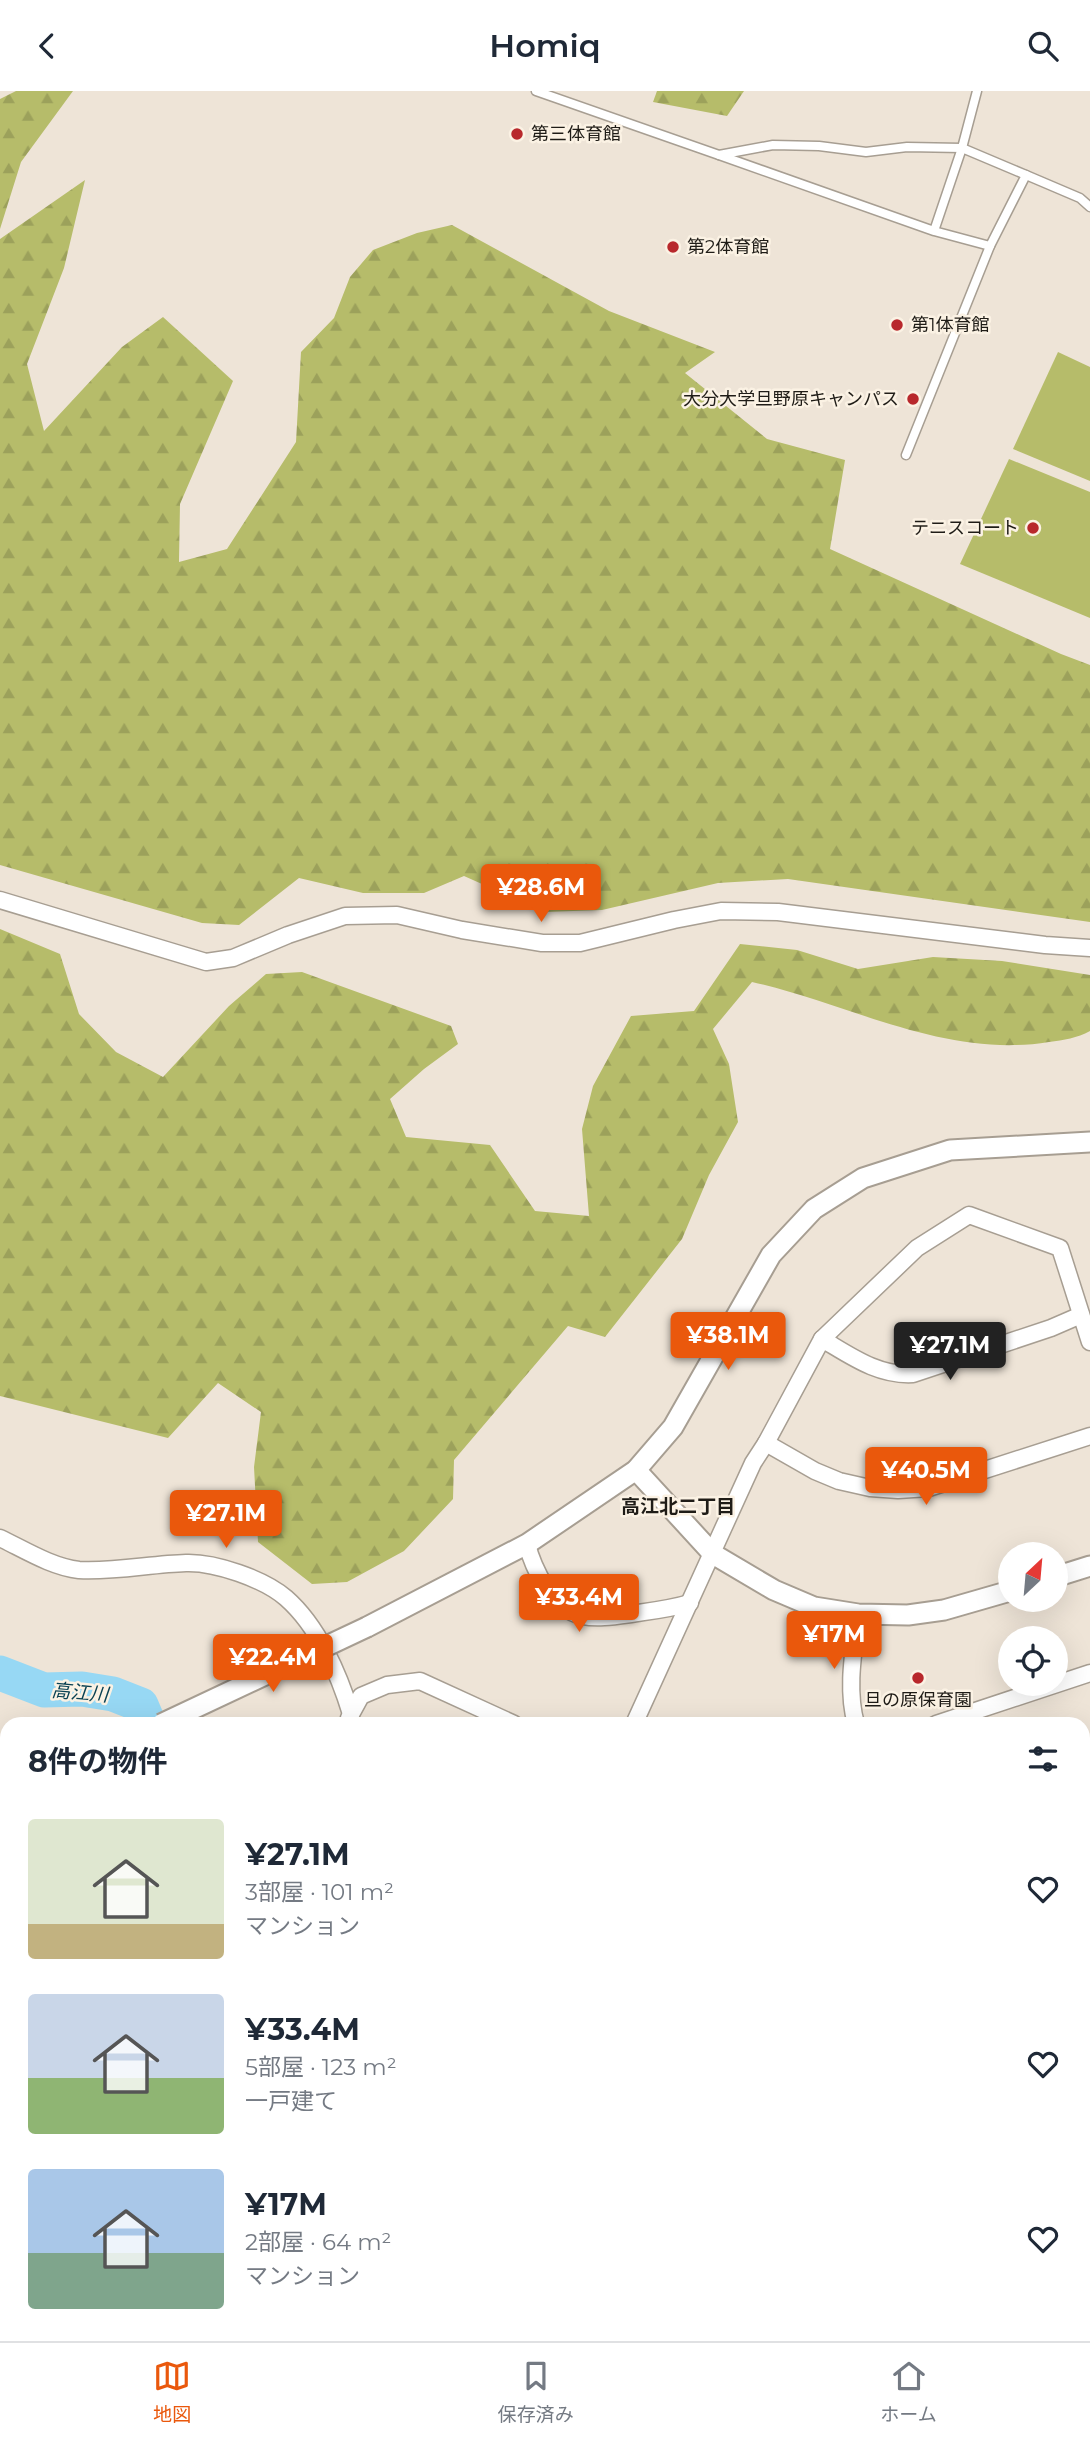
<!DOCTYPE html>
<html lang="ja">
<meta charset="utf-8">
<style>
body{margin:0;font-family:Montserrat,"Noto Sans JP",sans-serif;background:#f2f2f3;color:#1f2937;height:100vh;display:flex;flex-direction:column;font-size:26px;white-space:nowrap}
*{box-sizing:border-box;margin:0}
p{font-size:23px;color:#747a83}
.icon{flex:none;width:38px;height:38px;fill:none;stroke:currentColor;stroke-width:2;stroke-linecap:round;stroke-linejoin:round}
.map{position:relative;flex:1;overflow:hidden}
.side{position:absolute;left:0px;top:1626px;width:1090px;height:625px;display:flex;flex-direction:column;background:#fff;border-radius:21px 21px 0 0;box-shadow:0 7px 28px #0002}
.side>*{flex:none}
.needle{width:46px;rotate:26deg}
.controls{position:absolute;left:998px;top:1451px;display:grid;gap:14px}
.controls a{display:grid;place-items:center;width:70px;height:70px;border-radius:50%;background:#fff;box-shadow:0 7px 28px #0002;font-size:35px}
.price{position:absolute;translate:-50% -60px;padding:0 16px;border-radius:7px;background:#ea580c;color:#fff;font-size:23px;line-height:46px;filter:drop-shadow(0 2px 4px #0008)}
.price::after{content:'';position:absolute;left:50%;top:42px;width:21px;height:16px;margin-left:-10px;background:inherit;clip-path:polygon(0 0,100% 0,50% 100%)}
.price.active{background:#222;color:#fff}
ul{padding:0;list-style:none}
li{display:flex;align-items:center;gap:21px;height:175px;padding:0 28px}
li span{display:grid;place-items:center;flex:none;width:196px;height:140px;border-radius:7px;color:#555}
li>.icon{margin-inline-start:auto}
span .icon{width:84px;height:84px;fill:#fffc;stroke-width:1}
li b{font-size:30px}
h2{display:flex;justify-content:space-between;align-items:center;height:84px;padding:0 28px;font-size:30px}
header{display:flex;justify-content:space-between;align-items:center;height:91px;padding:0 28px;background:#fff;font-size:32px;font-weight:600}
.tabs{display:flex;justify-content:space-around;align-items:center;height:98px;border-top:2px solid #e0e1e3;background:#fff;font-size:19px;color:#747a83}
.tabs a{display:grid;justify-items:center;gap:4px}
.tabs .active{color:#ea580c}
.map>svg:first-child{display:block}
.forest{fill:url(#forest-firs)}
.pitch{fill:#b6bc6a}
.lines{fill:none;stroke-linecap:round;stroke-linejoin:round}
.river{stroke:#97d8f4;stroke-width:35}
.service-casing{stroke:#a79e92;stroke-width:11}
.minor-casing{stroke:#a79e92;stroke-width:19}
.tertiary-casing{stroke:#a79e92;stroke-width:23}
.service{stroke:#fff;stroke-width:8}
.minor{stroke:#fff;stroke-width:16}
.tertiary{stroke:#fff;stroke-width:19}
.tertiary-bridge-casing{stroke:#a79e92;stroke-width:23;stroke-linecap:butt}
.tertiary-bridge{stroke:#fff;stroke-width:19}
.poi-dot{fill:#b8282c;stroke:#fbf2e4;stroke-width:2.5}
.labels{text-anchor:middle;stroke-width:5;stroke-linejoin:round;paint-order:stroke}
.poi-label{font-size:18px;fill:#1f1c17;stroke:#fbf2e4;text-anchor:start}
.neighbourhood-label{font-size:19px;font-weight:bold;fill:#1f1c17;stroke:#fbf2e4}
.water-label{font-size:19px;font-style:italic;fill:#094153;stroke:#fbf2e4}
</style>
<header><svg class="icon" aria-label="back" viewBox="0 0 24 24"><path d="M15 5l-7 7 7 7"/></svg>Homiq<svg class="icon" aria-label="search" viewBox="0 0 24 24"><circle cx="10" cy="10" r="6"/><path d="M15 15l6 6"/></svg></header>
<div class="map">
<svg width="1090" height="2250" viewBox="0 0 1090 2250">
<defs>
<pattern id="forest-firs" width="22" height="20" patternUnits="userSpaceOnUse" patternTransform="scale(1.75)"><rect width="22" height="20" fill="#b6bc6a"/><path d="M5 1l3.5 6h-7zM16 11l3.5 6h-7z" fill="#9ca15b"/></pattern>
</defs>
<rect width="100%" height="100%" fill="#eee4d7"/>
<g class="forest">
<polygon points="16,0 73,0 21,71 0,138 0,8"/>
<polygon points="657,0 744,0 727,25 653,11"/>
<polygon points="85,89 64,177 27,273 44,340 122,256 163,226 233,290 180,413 179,471 227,458 296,351 301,261 334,227 350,186 373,159 417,142 452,134 609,220 715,261 685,282 767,348 845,369 830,458 1061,563 1090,574 1090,831 788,788 718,792 602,819 545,821 464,785 424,802 363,802 299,787 239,834 202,832 0,774 0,148"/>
<path d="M0 838 60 863 79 923 116 961 163 986 229 915 266 883 302 881 451 935 458 953 424 978 390 1008 406 1046 490 1054 535 1120 589 1125 582 1038 593 995 631 925 694 920 740 853 797 859 858 878 933 866 1002 870 1090 884V940C1077 947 1064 949 1049 951 946 968 850 913 752 891L713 938 729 973 738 1031 709 1084 682 1148 605 1246 568 1235 454 1369 453 1408 404 1460 347 1491 312 1493 258 1451 254 1376 261 1321 218 1292 168 1347 0 1305Z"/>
</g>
<g class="pitch">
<polygon points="1058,261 1090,276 1090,390 1013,358"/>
<polygon points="1009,368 1090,401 1090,527 960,473"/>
</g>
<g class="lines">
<g class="river">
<polyline points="0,1582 44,1599 82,1598 113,1603 141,1614 149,1633"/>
<polyline points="1083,2084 1090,2084"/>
</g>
<g class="service-casing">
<g id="service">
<polyline points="536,0 719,64 773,54 819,55 866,61 907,56 962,57 977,0"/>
<polyline points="719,64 934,140 962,57 1026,84 990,155 934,140"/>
<polyline points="1026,84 1080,107 1090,116"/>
<polyline points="906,364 990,155"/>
</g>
</g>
<g class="minor-casing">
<g id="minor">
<polyline points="0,809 206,871 233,867 288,844 345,825 397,824 462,839 542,852 580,852 674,829 721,820 778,821 1045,854 1090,857"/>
<path d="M822 1248C851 1265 878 1285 913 1283L1051 1237 1081 1224"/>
<polyline points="766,1352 815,1380 839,1390 870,1397 898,1399 929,1397 1090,1345"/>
<path d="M0 1447C25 1459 52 1476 79 1479 115 1481 151 1473 186 1472 215 1471 264 1488 286 1507 318 1535 339 1583 351 1623"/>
<path d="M527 1453C531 1470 537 1482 546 1497 569 1532 594 1528 631 1523 651 1520 670 1518 690 1512"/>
<polyline points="349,1627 361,1605 387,1594 420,1590 514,1633"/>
<polyline points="634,1633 753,1372 766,1352 822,1248 917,1157 969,1124 1060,1157 1090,1251"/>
<path d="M856 1633C846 1598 854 1558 858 1523"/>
<polyline points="936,1633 1090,1582"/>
<polyline points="0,1883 7,1882"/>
<polyline points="1083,1945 1090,1940"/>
<polyline points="0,1958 7,1996"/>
<polyline points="0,2108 7,2113"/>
<polyline points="9,2244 21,2250"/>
<polyline points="154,2244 162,2250"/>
<polyline points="277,2244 287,2250"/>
<polyline points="140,2250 145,2244"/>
</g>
</g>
<g class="tertiary-casing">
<g id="tertiary">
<polyline points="636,1379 713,1463 774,1499 814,1516 858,1523 908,1524 944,1519 1010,1500"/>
<polyline points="1055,1486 1090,1475"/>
<polyline points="367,1536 527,1453 636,1379 673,1336 771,1164 814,1118 863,1087 950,1059 1090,1051"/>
<polyline points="0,1694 7,1693"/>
</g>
</g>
<use href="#service" class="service"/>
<use href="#minor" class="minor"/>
<use href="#tertiary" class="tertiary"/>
<g class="tertiary-bridge-casing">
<polyline id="tertiary-bridge" points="161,1633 367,1536"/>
</g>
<use href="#tertiary-bridge" class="tertiary-bridge"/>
</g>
<g class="poi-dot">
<circle cx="517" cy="43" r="7"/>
<circle cx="673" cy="156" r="7"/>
<circle cx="897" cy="234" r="7"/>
<circle cx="913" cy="308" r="7"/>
<circle cx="1033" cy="437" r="7"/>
<circle cx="918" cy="1587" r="7"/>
</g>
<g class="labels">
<g class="poi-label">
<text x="531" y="49">第三体育館</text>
<text x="687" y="162">第2体育館</text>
<text x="911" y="240">第1体育館</text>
<text x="899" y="314" text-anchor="end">大分大学旦野原キャンパス</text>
<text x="1019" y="443" text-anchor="end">テニスコート</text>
<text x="918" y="1615" text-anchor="middle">旦の原保育園</text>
</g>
<g class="neighbourhood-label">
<text x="678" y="1422">高江北二丁目</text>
</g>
<g class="water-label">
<text transform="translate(80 1601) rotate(5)" y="7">高江川</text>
</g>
</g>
</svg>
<div class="controls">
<a><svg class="needle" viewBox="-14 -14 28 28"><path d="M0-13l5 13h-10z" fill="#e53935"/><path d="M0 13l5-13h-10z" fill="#747a83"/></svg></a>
<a><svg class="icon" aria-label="locate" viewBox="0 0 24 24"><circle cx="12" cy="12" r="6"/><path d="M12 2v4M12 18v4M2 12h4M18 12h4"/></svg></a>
</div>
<b class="price" style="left:541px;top:833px">¥28.6M</b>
<b class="price" style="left:728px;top:1281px">¥38.1M</b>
<b class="price active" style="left:950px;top:1291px">¥27.1M</b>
<b class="price" style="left:926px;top:1416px">¥40.5M</b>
<b class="price" style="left:226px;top:1459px">¥27.1M</b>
<b class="price" style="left:579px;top:1543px">¥33.4M</b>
<b class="price" style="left:834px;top:1580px">¥17M</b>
<b class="price" style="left:273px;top:1603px">¥22.4M</b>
<section class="side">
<h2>8件の物件<svg class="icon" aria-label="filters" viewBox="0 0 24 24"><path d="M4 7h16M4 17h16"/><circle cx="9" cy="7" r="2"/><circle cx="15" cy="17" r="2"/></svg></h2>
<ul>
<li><span style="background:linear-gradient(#dfe7d0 75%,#c2b280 0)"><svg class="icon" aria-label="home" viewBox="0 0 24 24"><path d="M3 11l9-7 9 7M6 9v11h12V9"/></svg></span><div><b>¥27.1M</b><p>3部屋 · 101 m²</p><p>マンション</p></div><svg class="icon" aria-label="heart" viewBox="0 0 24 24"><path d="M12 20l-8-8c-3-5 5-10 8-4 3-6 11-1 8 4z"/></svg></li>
<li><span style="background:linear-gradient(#c9d6e8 60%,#8fb573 0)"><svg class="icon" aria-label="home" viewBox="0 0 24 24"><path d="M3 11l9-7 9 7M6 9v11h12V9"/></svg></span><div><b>¥33.4M</b><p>5部屋 · 123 m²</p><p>一戸建て</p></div><svg class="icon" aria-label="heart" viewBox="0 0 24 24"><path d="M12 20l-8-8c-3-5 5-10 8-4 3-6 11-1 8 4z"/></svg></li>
<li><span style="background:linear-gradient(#a9c7e8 60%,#7fa58c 0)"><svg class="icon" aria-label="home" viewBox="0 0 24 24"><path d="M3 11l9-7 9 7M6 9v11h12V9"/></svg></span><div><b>¥17M</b><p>2部屋 · 64 m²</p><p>マンション</p></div><svg class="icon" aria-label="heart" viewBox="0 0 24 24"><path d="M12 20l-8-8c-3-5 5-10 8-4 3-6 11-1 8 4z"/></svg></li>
</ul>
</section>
</div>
<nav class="tabs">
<a class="active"><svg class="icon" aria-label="map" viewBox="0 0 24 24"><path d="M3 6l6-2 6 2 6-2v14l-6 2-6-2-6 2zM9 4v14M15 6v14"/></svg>地図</a>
<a><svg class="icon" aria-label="saved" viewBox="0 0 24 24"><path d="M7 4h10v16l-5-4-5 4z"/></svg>保存済み</a>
<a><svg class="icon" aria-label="home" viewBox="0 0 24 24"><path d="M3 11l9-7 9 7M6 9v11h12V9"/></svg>ホーム</a>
</nav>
